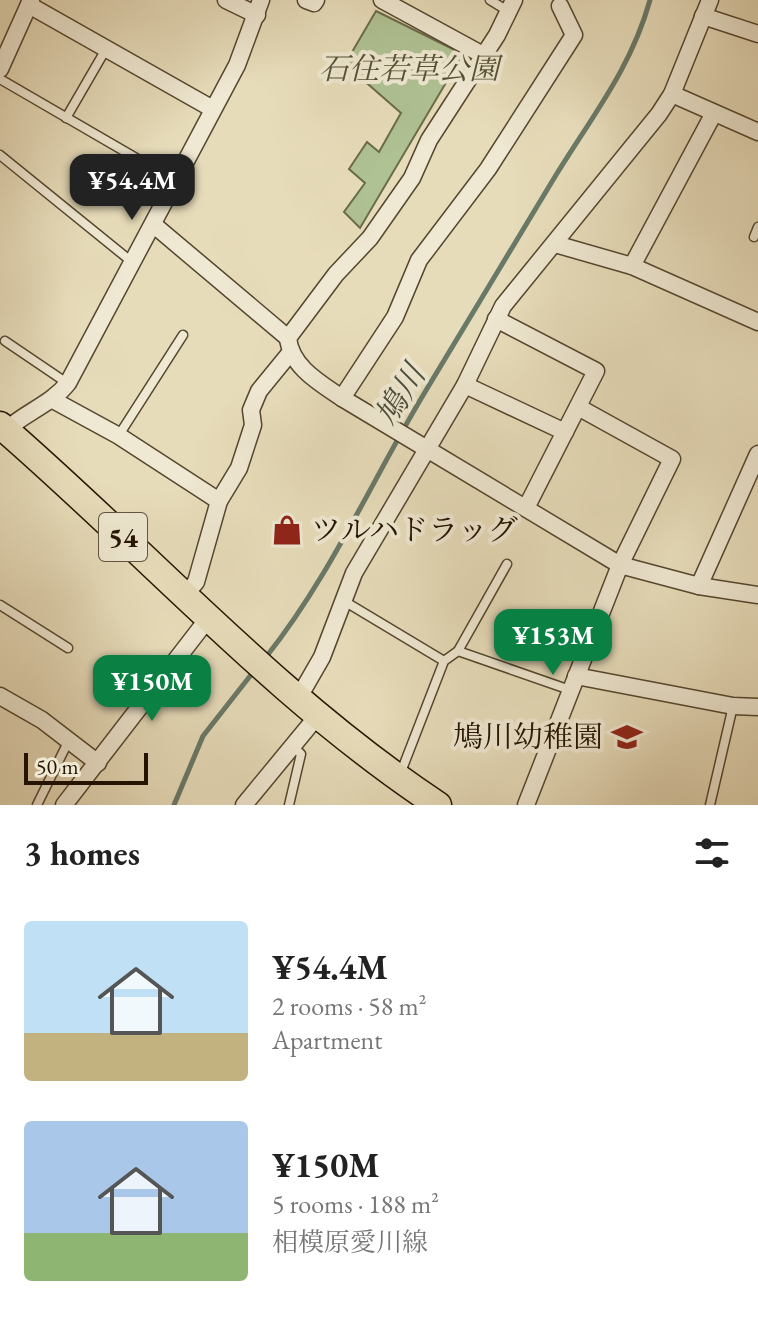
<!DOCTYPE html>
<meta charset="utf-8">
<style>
body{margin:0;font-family:"EB Garamond","Noto Serif JP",serif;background:#f2f2f2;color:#222;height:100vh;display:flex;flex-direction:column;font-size:30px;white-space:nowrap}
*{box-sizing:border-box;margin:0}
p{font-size:26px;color:#767676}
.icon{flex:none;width:44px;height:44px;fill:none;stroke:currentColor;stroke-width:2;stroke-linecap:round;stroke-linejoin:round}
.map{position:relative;height:805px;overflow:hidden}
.side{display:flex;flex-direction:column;background:#fff;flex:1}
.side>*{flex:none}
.scale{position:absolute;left:24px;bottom:20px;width:124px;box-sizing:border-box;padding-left:8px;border:4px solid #241400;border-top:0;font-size:22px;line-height:28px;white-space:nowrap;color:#241400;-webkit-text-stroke:6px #efe8d2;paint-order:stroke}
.price{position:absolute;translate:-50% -68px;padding:0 18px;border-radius:16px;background:#0b8043;color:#fff;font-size:26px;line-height:52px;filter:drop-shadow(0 2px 4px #0008)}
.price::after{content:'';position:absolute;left:50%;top:48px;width:24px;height:18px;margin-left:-12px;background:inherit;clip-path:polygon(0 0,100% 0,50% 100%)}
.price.on{background:#222;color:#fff}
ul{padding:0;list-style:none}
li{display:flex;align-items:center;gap:24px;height:200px;padding:0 24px}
li span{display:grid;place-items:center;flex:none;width:224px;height:160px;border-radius:8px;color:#555}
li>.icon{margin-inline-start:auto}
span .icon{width:96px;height:96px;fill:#fffc;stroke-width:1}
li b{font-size:34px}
h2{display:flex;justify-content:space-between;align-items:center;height:96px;padding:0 24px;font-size:34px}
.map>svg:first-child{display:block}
.green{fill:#afc294;stroke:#6a6b4a;stroke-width:2}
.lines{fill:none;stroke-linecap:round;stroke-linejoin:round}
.stream{stroke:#697968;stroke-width:5}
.service-casing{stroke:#55462e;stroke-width:11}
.minor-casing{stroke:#55462e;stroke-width:19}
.primary-casing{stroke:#241400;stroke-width:29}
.service{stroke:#efe8d2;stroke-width:8}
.minor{stroke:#efe8d2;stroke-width:16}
.primary{stroke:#e7dcba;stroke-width:26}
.labels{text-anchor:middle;stroke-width:8;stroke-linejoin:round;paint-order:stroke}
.shield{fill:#efe8d2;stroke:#61543f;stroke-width:2}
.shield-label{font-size:28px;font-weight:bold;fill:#241400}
.park-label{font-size:30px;font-style:italic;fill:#555134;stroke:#efe8d2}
.poi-label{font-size:30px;fill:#241400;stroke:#efe8d2;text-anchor:start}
.water-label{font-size:32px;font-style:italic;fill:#4c4f3d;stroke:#efe8d2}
</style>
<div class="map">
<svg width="758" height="805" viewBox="0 0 758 805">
<rect width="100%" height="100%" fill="#e7dcba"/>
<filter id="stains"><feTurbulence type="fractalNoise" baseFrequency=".0025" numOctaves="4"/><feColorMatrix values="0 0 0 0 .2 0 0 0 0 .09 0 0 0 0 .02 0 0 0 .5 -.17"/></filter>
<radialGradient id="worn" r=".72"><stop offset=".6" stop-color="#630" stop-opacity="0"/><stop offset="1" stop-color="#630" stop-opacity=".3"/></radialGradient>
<polygon class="green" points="376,11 463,54 360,228 344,212 365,183 349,169 367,142 379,152 401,113 345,64"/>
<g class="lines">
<g class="stream">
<path d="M266 657C330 577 372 480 425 392 469 320 512 247 556 175 593 115 631 68 650 0"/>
<polyline points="174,805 203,736 254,671"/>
</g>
<g class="service-casing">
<g id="service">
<polyline points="490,0 508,11"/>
<polyline points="0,79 174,180"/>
<polyline points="66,118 106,49"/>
<polyline points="0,155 132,262"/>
<polyline points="754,237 758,227"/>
<polyline points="5,341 67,383"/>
<polyline points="119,435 183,335"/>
<polyline points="344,601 444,661"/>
<polyline points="0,605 68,648"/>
<polyline points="458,651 507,564"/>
<polyline points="401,772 444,661 458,651 570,690"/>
<polyline points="37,805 69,740"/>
<polyline points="289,805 301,754 293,746"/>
<polyline points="710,805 733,706"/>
</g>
</g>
<g class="minor-casing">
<g id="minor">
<polyline points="226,0 257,15"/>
<polyline points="306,0 314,3 316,0"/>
<polyline points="382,0 483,55"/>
<path d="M514 0 497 35 429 140 412 178 370 238 336 274 288 338C291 367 320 383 342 398L620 565 699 586 758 454"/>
<polyline points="29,5 211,108"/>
<polyline points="703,16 758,34"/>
<polyline points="0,69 31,0"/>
<polyline points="672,94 758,132"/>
<polyline points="154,225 288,338"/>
<polyline points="555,244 632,266 758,322"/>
<polyline points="632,266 714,113"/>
<polyline points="496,319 596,371 526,508"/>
<polyline points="465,385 565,432"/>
<polyline points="342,398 395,317 419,260 488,169 574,35 560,6"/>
<polyline points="53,400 119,436 219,501 239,468 253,425 251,410 259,391 290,353"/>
<path d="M2 434C22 413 50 406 68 383L237 65 261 0"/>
<polyline points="699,586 758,595"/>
<polyline points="186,594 196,582 219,501"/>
<polyline points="576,676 733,706 758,707"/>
<polyline points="0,696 42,720 98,763"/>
<polyline points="299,697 322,657 354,573 465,385 503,306 659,114 672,94 710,0"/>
<polyline points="64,805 210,616"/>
<polyline points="244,805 319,714"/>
<polyline points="526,805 620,565 672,459 578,407"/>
</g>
</g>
<g class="primary-casing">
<path id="primary" d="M0 425C146 551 277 699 438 805"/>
</g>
<use href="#service" class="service"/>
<use href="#minor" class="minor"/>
<use href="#primary" class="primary"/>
</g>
<defs>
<g id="shop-bare" transform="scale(2.4)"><path d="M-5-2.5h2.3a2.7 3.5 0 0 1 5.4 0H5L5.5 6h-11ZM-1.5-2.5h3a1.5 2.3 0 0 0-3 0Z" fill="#8f2418" stroke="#efe8d2" stroke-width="2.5" paint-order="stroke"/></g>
<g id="school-bare" transform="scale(2.4)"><path d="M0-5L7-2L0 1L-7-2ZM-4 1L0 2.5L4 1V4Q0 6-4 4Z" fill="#8f2418" stroke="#efe8d2" stroke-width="2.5" paint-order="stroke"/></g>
</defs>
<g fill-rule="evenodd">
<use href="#shop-bare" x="287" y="530"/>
<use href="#school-bare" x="627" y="737"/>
</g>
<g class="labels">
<rect class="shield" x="99" y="513" width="48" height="48" rx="6"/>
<g class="shield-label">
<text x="123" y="547">54</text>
</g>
<g class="park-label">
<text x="409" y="79">石住若草公園</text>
</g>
<g class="poi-label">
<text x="311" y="540">ツルハドラッグ</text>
<text x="603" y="747" text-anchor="end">鳩川幼稚園</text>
</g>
<g class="water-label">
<text transform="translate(400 395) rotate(-59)" y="11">鳩川</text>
</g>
</g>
<rect width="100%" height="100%" filter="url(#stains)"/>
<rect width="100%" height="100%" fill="url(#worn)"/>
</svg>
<div class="scale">50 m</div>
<b class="price on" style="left:132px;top:222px">¥54.4M</b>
<b class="price" style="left:553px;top:677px">¥153M</b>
<b class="price" style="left:152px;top:723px">¥150M</b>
</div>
<section class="side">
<h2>3 homes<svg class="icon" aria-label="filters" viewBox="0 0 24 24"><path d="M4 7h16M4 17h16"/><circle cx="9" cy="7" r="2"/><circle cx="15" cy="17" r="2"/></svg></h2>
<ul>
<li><span style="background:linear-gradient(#bfe0f5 70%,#c2b280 0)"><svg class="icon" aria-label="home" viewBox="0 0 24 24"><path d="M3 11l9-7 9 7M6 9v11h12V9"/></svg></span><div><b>¥54.4M</b><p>2 rooms · 58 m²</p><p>Apartment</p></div></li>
<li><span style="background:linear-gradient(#a9c7e8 70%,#8fb573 0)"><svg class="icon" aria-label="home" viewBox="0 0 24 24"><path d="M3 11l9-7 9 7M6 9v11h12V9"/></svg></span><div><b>¥150M</b><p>5 rooms · 188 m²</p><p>相模原愛川線</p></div></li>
</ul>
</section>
